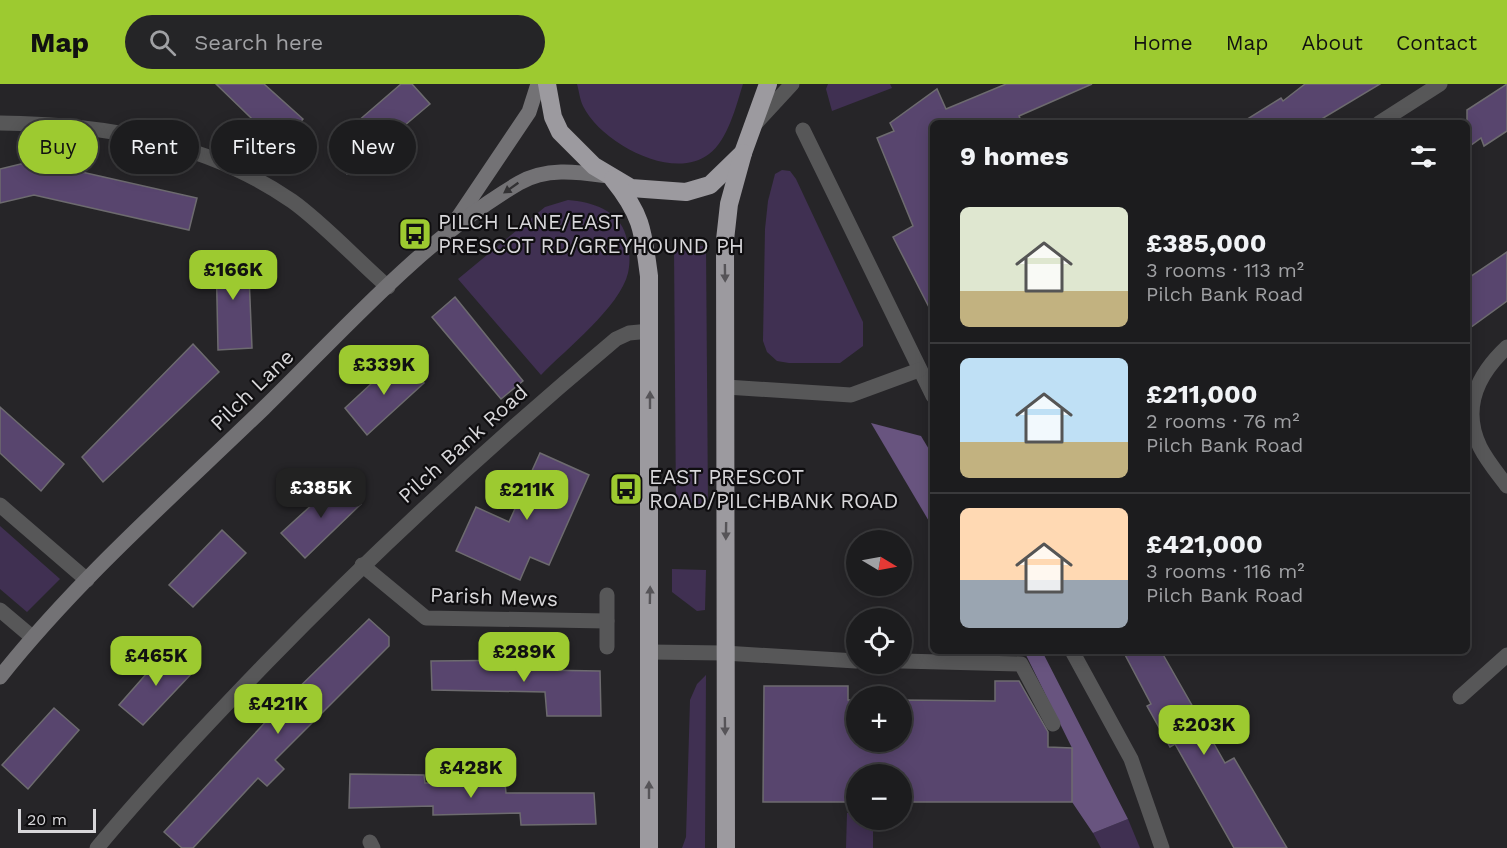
<!DOCTYPE html>
<meta charset="utf-8">
<style>
body{margin:0;font-family:"Work Sans",sans-serif;background:#252527;color:#f1f3f6;height:100vh;display:flex;flex-direction:column;font-size:22px;white-space:nowrap}
*{box-sizing:border-box;margin:0}
p{font-size:20px;color:#a0a1a4}
.icon{flex:none;width:33px;height:33px;fill:none;stroke:currentColor;stroke-width:2;stroke-linecap:round;stroke-linejoin:round}
.map{position:relative;flex:1;overflow:hidden}
.sheet{position:absolute;left:930px;top:36px;width:540px;height:534px;display:flex;flex-direction:column;background:#1c1c1e;border-radius:9px;box-shadow:0 3px 15px #0003,0 0 0 2px #3a3a3c}
.sheet>*{flex:none}
.hud{position:absolute;left:18px;top:36px;width:570px;height:54px;display:flex;gap:12px}
.needle{width:39px;rotate:100deg}
.tools{position:absolute;left:846px;top:446px;display:grid;gap:12px}
.tools a{display:grid;place-items:center;width:66px;height:66px;border-radius:50%;background:#1c1c1e;box-shadow:0 3px 15px #0003,0 0 0 2px #3a3a3c;font-size:30px}
.scale{position:absolute;left:18px;bottom:15px;width:78px;box-sizing:border-box;padding-left:6px;border:3px solid #d8d7da;border-top:0;font-size:16px;line-height:21px;white-space:nowrap;color:#d8d7da;-webkit-text-stroke:4px #0f0e10;paint-order:stroke}
.price{position:absolute;translate:-50% -51px;padding:0 14px;border-radius:12px;background:#9dca30;color:#111;font-size:20px;line-height:39px;filter:drop-shadow(0 2px 3px #0008)}
.price::after{content:'';position:absolute;left:50%;top:36px;width:18px;height:14px;margin-left:-9px;background:inherit;clip-path:polygon(0 0,100% 0,50% 100%)}
.price.active{background:#222;color:#fff}
ul{padding:0;list-style:none}
li{display:flex;align-items:center;gap:18px;height:150px;padding:0 30px}
li+li{border-top:2px solid #3a3a3c}
li span{display:grid;place-items:center;flex:none;width:168px;height:120px;border-radius:9px;color:#555}
li>.icon{margin-inline-start:auto}
span .icon{width:72px;height:72px;fill:#fffc;stroke-width:1}
li b{font-size:26px}
h2{display:flex;justify-content:space-between;align-items:center;height:72px;padding:0 30px;font-size:26px}
.pill{padding:0 21px;border-radius:27px;background:#1c1c1e;box-shadow:0 3px 15px #0003,0 0 0 2px #3a3a3c;font-size:21px;line-height:54px}
.pill.active{background:#9dca30;color:#111}
header{display:flex;align-items:center;gap:36px;box-sizing:border-box;height:84px;padding:0 30px;background:#9dca30;color:#111}
header strong{font-size:28px}
nav{display:flex;gap:33px;margin-inline-start:auto;font-size:21px}
.search{width:420px;height:54px;background:#252527;display:flex;align-items:center;gap:15px;box-sizing:border-box;padding:0 21px;border-radius:33px;color:#a0a1a4;font-size:22px}
.map>svg:first-child{display:block}
.green{fill:#403052}
.forest{fill:#68547f}
.building{fill:#58456e;stroke:#6d6b6f;stroke-width:1.5}
.lines{fill:none;stroke-linecap:round;stroke-linejoin:round}
.lane{stroke:#575758;stroke-width:15}
.street{stroke:#575758;stroke-width:15}
.secondary{stroke:#737275;stroke-width:15}
.highway{stroke:#9c9a9f;stroke-width:18}
.oneway{fill:#323133}
.oneway2{fill:#565458}
.labels{text-anchor:middle;stroke-width:4.5;stroke-linejoin:round;paint-order:stroke}
.poi-label{font-size:21px;fill:#d8d7da;stroke:#0f0e10;text-anchor:start}
.street-label{font-size:21px;fill:#d8d7da;stroke:#0f0e10}
</style>
<header>
<strong>Map</strong>
<div class="search"><svg class="icon" aria-label="search" viewBox="0 0 24 24"><circle cx="10" cy="10" r="6"/><path d="M15 15l6 6"/></svg>Search here</div>
<nav><a>Home</a><a>Map</a><a>About</a><a>Contact</a></nav>
</header>
<div class="map">
<svg width="1507" height="764" viewBox="0 0 1507 764">
<rect width="100%" height="100%" fill="#262528"/>
<g class="green">
<path d="M577 0H743C736 22 728 56 709 70 673 98 601 59 583 22 580 16 579 7 577 0Z"/>
<polygon points="828,0 890,0 892,4 832,27 826,5"/>
<polygon points="782,86 790,87 796,95 863,238 863,262 840,279 789,279 777,277 767,268 763,257 765,145 768,117 775,90"/>
<path d="M568 116C592 118 619 126 626 152 629 165 631 175 628 189 620 223 566 265 541 291L458 195 545 123Z"/>
<polygon points="674,162 706,162 708,422 676,422"/>
<polygon points="0,442 60,495 27,528 0,505"/>
<polygon points="672,485 706,486 705,526 697,527 672,508"/>
<polygon points="706,591 705,764 682,764 686,753 690,616 697,600"/>
<polygon points="847,729 856,729 856,735 873,735 873,764 846,764"/>
<polygon points="1128,735 1140,764 1101,764 1093,749"/>
</g>
<g class="forest">
<polygon points="871,339 921,352 933,372 933,444"/>
<polygon points="1024,567 1042,567 1128,735 1093,749 1072,718 1072,664"/>
</g>
<g class="building">
<polygon points="216,0 264,0 303,35 280,62"/>
<polygon points="401,0 412,0 430,20 347,90 328,63"/>
<polygon points="1006,0 1092,0 1019,32 1022,39 933,39 933,231 893,153 913,142 877,54 894,47 890,39 937,5 946,25"/>
<polygon points="1305,0 1380,0 1315,39 1241,39 1281,14 1283,17"/>
<polygon points="1507,0 1507,47 1484,62 1481,54 1467,64 1467,26"/>
<polygon points="33,77 197,114 189,146 34,111 0,119 0,85"/>
<polygon points="216,167 248,167 252,264 218,266"/>
<polygon points="1507,168 1507,217 1467,246 1467,195"/>
<polygon points="455,213 523,297 501,315 432,233"/>
<polygon points="193,260 219,288 103,398 82,373"/>
<polygon points="400,273 424,299 367,351 345,324"/>
<polygon points="0,323 64,380 41,407 0,369"/>
<polygon points="540,369 589,391 549,481 530,473 520,496 456,467 476,423 509,438"/>
<polygon points="338,397 361,420 305,474 281,449"/>
<polygon points="222,446 246,469 193,523 169,501"/>
<polygon points="369,535 389,553 389,562 275,676 284,685 267,702 258,694 193,764 182,764 164,748 283,619"/>
<polygon points="169,564 193,588 143,641 119,621"/>
<polygon points="1123,567 1161,567 1225,679 1234,674 1287,764 1234,764 1175,660 1170,663 1147,622 1151,620"/>
<polygon points="539,576 538,586 600,587 601,632 547,632 545,608 432,606 431,577"/>
<polygon points="995,597 1019,597 1048,648 1048,663 1072,664 1072,718 902,718 902,690 856,690 856,718 763,718 764,602 848,602 848,616 856,616 856,657 902,657 902,616 995,617"/>
<polygon points="54,624 79,646 28,705 2,681"/>
<polygon points="350,690 424,691 425,699 505,699 506,709 594,709 596,740 521,741 520,729 433,731 433,722 349,724"/>
</g>
<g class="lines">
<g class="lane">
<polyline points="650,568 724,569 856,577"/>
<polyline points="902,577 1021,580 1053,640"/>
<polyline points="1460,613 1507,571"/>
</g>
<g class="street">
<path d="M0 39C104 40 205 57 292 117 323 139 358 177 388 203"/>
<polyline points="756,39 792,0"/>
<polyline points="1379,39 1440,0"/>
<polyline points="803,46 933,312"/>
<path d="M1507 263C1478 290 1461 324 1480 363 1487 377 1498 390 1507 402"/>
<polyline points="726,303 851,311 919,286"/>
<polyline points="0,421 87,496"/>
<polyline points="362,481 426,534 607,537"/>
<polyline points="0,526 32,553"/>
<polyline points="607,563 607,511"/>
<polyline points="1072,567 1131,675 1162,764"/>
<polyline points="370,758 373,764"/>
<path d="M97 764C150 700 208 639 266 579 378 464 493 358 616 255L629 249 650 247"/>
</g>
<g class="secondary">
<polyline points="453,141 529,28 538,0"/>
<path d="M0 593C78 495 174 411 264 324 344 246 422 156 519 99 547 83 578 88 608 92"/>
</g>
<g class="highway">
<polyline points="547,0 553,33 560,48 594,82 631,104 686,108 710,101 743,69 768,0"/>
<path d="M613 95C642 131 643 147 649 192V764"/>
<polyline points="726,764 725,156 729,120 743,69"/>
</g>
</g>
<defs><path id="oneway-solid" d="M-6-.8H1V-3.2L6.5 0L1 3.2V.8H-6Z" transform="scale(1.5)"/></defs>
<use class="oneway" href="#oneway-solid" transform="translate(511 104) rotate(145)"/>
<g class="oneway2">
<use href="#oneway-solid" transform="translate(725 189) rotate(89)"/>
<use href="#oneway-solid" transform="translate(650 316) rotate(-90)"/>
<use href="#oneway-solid" transform="translate(726 447) rotate(91)"/>
<use href="#oneway-solid" transform="translate(650 511) rotate(-89)"/>
<use href="#oneway-solid" transform="translate(725 642) rotate(89)"/>
<use href="#oneway-solid" transform="translate(649 706) rotate(-90)"/>
</g>
<defs>
<g id="bus-square" transform="scale(1.725)"><rect x="-9" y="-9" width="18" height="18" rx="4" fill="#9dca30" stroke="#0f0e10"/><path d="M-5-6H5V4H4V6H2V4H-2V6H-4V4H-5ZM-3.5-4V0h7V-4ZM-3.5 1.2v1.5H-2V1.2ZM2 1.2v1.5H3.5V1.2Z" fill="#111"/></g>
</defs>
<g fill-rule="evenodd">
<use href="#bus-square" x="415" y="150"/>
<use href="#bus-square" x="626" y="405"/>
</g>
<g class="labels">
<g class="poi-label">
<text x="438" y="145">PILCH LANE/EAST<tspan x="438" dy="24">PRESCOT RD/GREYHOUND PH</tspan></text>
<text x="649" y="400">EAST PRESCOT<tspan x="649" dy="24">ROAD/PILCHBANK ROAD</tspan></text>
</g>
<g class="street-label">
<text transform="translate(252 306) rotate(-44)" y="7">Pilch Lane</text>
<text transform="translate(463 360) rotate(-42)" y="7">Pilch Bank Road</text>
<text transform="translate(494 513) rotate(2)" y="7">Parish Mews</text>
</g>
</g>
</svg>
<div class="tools">
<a><svg class="needle" viewBox="-14 -14 28 28"><path d="M0-13l5 13h-10z" fill="#e53935"/><path d="M0 13l5-13h-10z" fill="#a0a1a4"/></svg></a>
<a><svg class="icon" aria-label="locate" viewBox="0 0 24 24"><circle cx="12" cy="12" r="6"/><path d="M12 2v4M12 18v4M2 12h4M18 12h4"/></svg></a>
<a>+</a>
<a>−</a>
</div>
<div class="scale">20 m</div>
<b class="price" style="left:233px;top:217px">£166K</b>
<b class="price" style="left:384px;top:312px">£339K</b>
<b class="price active" style="left:321px;top:435px">£385K</b>
<b class="price" style="left:527px;top:437px">£211K</b>
<b class="price" style="left:524px;top:599px">£289K</b>
<b class="price" style="left:156px;top:603px">£465K</b>
<b class="price" style="left:278px;top:651px">£421K</b>
<b class="price" style="left:1204px;top:672px">£203K</b>
<b class="price" style="left:471px;top:715px">£428K</b>
<div class="hud">
<a class="pill active">Buy</a>
<a class="pill">Rent</a>
<a class="pill">Filters</a>
<a class="pill">New</a>
</div>
<section class="sheet">
<h2>9 homes<svg class="icon" aria-label="filters" viewBox="0 0 24 24"><path d="M4 7h16M4 17h16"/><circle cx="9" cy="7" r="2"/><circle cx="15" cy="17" r="2"/></svg></h2>
<ul>
<li><span style="background:linear-gradient(#dfe7d0 70%,#c2b280 0)"><svg class="icon" aria-label="home" viewBox="0 0 24 24"><path d="M3 11l9-7 9 7M6 9v11h12V9"/></svg></span><div><b>£385,000</b><p>3 rooms · 113 m²</p><p>Pilch Bank Road</p></div></li>
<li><span style="background:linear-gradient(#bfe0f5 70%,#c2b280 0)"><svg class="icon" aria-label="home" viewBox="0 0 24 24"><path d="M3 11l9-7 9 7M6 9v11h12V9"/></svg></span><div><b>£211,000</b><p>2 rooms · 76 m²</p><p>Pilch Bank Road</p></div></li>
<li><span style="background:linear-gradient(#ffd9b3 60%,#9aa5b1 0)"><svg class="icon" aria-label="home" viewBox="0 0 24 24"><path d="M3 11l9-7 9 7M6 9v11h12V9"/></svg></span><div><b>£421,000</b><p>3 rooms · 116 m²</p><p>Pilch Bank Road</p></div></li>
</ul>
</section>
</div>
